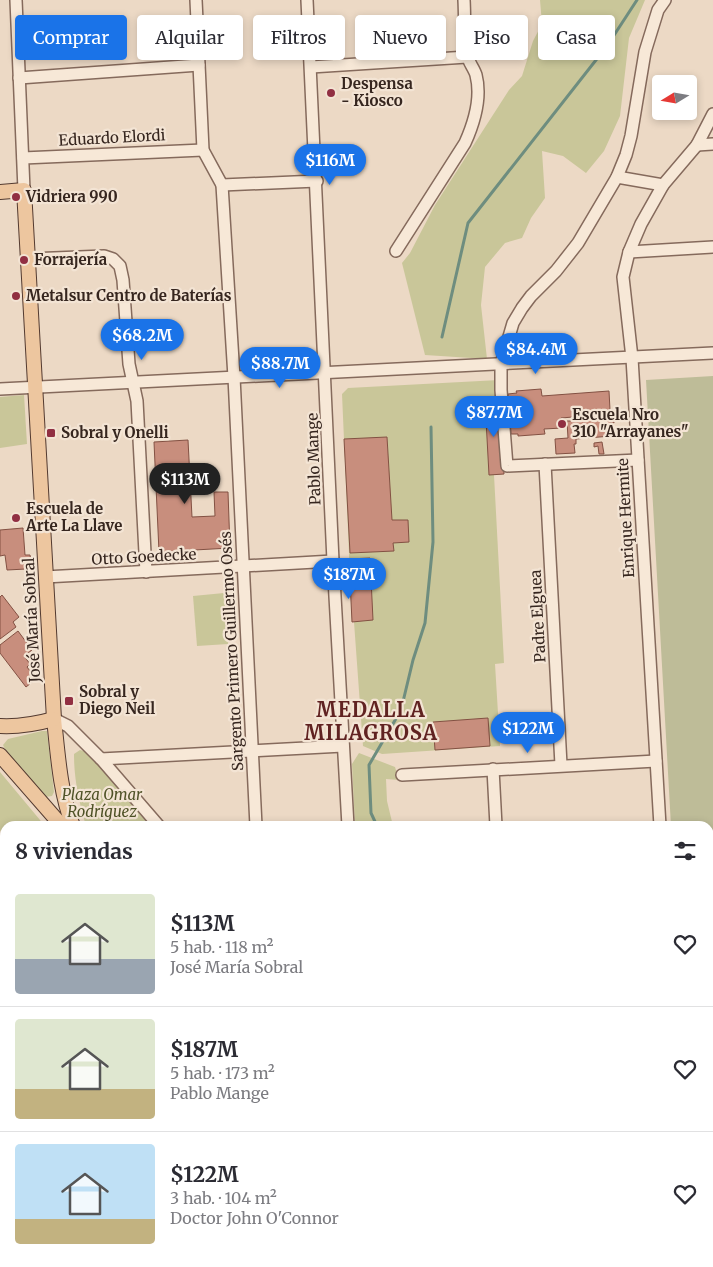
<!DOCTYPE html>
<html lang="es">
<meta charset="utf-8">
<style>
body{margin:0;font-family:Merriweather,serif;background:#f2f2f3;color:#2b2b33;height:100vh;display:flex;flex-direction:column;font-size:19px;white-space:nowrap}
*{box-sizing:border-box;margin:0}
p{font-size:16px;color:#7c7c81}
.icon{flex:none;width:28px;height:28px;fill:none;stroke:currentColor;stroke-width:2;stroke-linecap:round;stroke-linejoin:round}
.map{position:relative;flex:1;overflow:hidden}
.details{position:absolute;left:0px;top:821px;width:714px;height:446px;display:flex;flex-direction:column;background:#fff;border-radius:15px 15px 0 0;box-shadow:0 2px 8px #0003}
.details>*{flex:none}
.banner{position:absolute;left:15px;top:15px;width:684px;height:45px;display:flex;gap:10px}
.needle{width:32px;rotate:259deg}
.tools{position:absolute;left:652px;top:75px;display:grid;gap:10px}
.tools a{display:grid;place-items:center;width:45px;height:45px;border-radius:5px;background:#fff;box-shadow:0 2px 8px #0003;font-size:25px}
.price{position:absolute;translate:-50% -42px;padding:0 11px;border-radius:18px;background:#1a73e8;color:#fff;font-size:16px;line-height:32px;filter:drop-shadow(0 1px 2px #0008)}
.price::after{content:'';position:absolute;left:50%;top:30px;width:15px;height:11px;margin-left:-8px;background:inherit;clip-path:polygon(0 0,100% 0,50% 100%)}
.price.current{background:#222;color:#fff}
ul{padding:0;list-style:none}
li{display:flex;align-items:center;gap:15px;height:125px;padding:0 15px}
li+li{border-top:1px solid #e1e1e2}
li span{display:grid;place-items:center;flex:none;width:140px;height:100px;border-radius:5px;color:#555}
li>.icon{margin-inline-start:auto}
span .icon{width:60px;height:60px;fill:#fffc;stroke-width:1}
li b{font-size:21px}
h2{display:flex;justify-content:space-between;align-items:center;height:60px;padding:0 15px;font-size:21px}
.tag{padding:0 18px;border-radius:5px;background:#fff;box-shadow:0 2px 8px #0003;font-size:18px;line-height:45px}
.tag.current{background:#1a73e8;color:#fff}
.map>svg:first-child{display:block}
.green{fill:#c9c699}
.cemetery{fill:#bebc98}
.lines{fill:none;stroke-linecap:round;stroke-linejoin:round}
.stream{stroke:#6e8d7f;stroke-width:3}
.building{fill:#c88e7d;stroke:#835143}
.minor-casing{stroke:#856a5c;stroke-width:14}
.major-casing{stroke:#533a30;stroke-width:16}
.minor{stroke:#f7e8d7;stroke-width:11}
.major{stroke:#edc69f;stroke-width:14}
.poi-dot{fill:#912f42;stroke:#f3e4d4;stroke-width:2}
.labels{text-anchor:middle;stroke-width:4.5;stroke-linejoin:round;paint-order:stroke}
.poi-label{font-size:15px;font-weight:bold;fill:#36261f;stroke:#f3e4d4;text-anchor:start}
.street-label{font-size:15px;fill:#36261f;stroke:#f3e4d4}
.park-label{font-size:15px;font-style:italic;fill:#4f5227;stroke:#f3e4d4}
.district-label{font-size:20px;font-weight:bold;letter-spacing:1px;fill:#602221;stroke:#f3e4d4}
</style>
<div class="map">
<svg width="713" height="1267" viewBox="0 0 713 1267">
<rect width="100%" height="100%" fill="#ecd9c5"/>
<g class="green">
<polygon points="540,0 645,0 629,38 620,116 604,151 586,173 563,156 542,151 545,198 531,218 522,238 505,243 485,267 481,305 487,359 425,355 402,263 410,253 435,205 509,90 522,76 533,41 542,24"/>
<polygon points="499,380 504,474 494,475 504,663 495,664 500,746 382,754 363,746 354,622 352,622 342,394 348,388"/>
<polygon points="24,395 27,444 0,448 0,397"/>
<polygon points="224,593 228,644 197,646 193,596"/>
<polygon points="42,731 47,731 54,792 52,796 45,797 41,794 5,749 3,745 8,739"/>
<path d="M80 750 87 752 150 826H86C79 802 74 780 74 754Z"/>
<polygon points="359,753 395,767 399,780 386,779 387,801 393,826 355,826 352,764"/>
<polygon points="0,772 45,826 5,826 5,837 0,830"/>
</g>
<polygon class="cemetery" points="713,376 713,1146 709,1146 709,826 671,826 646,380"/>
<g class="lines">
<g class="stream">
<polyline points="442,337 468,223 607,46 637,0"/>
<polyline points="377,826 371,813 369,765 401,710 413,660 425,623 433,542 431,427"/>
<polyline points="385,1262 389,1267"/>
</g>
</g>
<g class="building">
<polygon points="541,389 542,396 609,391 610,410 613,410 614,423 610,423 611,436 576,439 576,444 574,444 575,453 556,454 555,439 568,438 567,421 573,421 573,417 561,418 562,428 544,429 545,434 518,436 518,434 511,434 508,394 517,393 516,391"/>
<polygon points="500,400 504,474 489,475 485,401"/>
<polygon points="387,437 392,520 408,520 409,542 393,543 394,551 350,553 344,439"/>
<polygon points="188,440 192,517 215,516 214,492 228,492 230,548 159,552 154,442"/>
<polygon points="602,442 604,454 599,454 598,446 594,447 594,443"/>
<polygon points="23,528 25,555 30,555 31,562 26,563 26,569 7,570 5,555 0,556 0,530"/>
<polygon points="370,558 373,620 352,622 349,559"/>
<polygon points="2,595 19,617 13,622 16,627 0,639 0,597"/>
<polygon points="18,631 32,650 24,656 30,664 27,667 36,679 26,687 0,653 0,645"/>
<polygon points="488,718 490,746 435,750 433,722"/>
<polygon points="0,931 5,935 5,944 1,949"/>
<polygon points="5,980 5,1011 1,1015 0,1014 0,986"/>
<polygon points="5,1043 5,1077 2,1080 0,1078 0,1049"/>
<polygon points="5,1112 5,1144 3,1146 0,1143 0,1119"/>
<polygon points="7,1262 45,1262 48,1267 0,1267"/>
</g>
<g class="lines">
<g class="minor-casing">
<g id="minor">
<polyline points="16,0 24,190"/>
<polyline points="196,0 203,150 222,185 234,377 256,826"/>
<polyline points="307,0 333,561 348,826"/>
<polyline points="311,67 467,57"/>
<polyline points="19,78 199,65"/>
<polyline points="697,145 713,144"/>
<polyline points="23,158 203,150"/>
<polyline points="617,177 663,185"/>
<polyline points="222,185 317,181"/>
<path d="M396 251 465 143C474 123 482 98 476 75 474 68 468 62 467 54 464 37 465 18 464 0"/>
<polyline points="629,252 713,247"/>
<polyline points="29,259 104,256 113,259 120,266 123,280 129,364 137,401 146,572"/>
<polyline points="0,389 713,353"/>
<polyline points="638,460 507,466 501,390 501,364 513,323 522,308 531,296 556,271 578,243 617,177 626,155 631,136 645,52 658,10 665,0"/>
<polyline points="545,464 561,765"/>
<polyline points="45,577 333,561"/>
<polyline points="54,719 68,726 101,759 159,826"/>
<polyline points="101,759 343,746"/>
<polyline points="493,769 496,826"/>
<polyline points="402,775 656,761"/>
<polyline points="660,826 632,358 623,277 629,252 641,224 663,185 697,145 713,114"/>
<polyline points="0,848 5,854"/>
<polyline points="709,1154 713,1154"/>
<polyline points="0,1194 5,1194"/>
<polyline points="191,1262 191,1267"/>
<polyline points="294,1262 300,1267"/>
<polyline points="358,1262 359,1267"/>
<polyline points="474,1262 478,1267"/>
<polyline points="518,1262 518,1267"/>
<polyline points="684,1262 684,1267"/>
</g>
</g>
<g class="major-casing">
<g id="major">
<path d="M0 192 24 190 54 719C58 756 60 792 73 826"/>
<path d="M0 726C19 727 36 724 54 719"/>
<polyline points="0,755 62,826"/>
<polyline points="424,1262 427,1267"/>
</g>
</g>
<use href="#minor" class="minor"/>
<use href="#major" class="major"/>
</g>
<g class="poi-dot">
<circle cx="331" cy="93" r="5"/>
<circle cx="16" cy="197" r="5"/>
<circle cx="24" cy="260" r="5"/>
<circle cx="16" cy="296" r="5"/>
<circle cx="562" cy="424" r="5"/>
<rect x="46" y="428" width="10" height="10" rx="2.5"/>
<circle cx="16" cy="518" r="5"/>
<rect x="64" y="696" width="10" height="10" rx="2.5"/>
</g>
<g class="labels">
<g class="poi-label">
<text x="341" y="89">Despensa<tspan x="341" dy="17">- Kiosco</tspan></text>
<text x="26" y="202">Vidriera 990</text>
<text x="34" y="265">Forrajería</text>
<text x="26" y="301">Metalsur Centro de Baterías</text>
<text x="572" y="420">Escuela Nro<tspan x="572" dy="17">310 "Arrayanes"</tspan></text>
<text x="61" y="438">Sobral y Onelli</text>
<text x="26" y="514">Escuela de<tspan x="26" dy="17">Arte La Llave</tspan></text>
<text x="79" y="697">Sobral y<tspan x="79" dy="17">Diego Neil</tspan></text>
</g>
<g class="street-label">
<text transform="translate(112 138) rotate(-3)" y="5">Eduardo Elordi</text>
<text transform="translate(314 459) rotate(-92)" y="5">Pablo Mange</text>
<text transform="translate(626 518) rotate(-93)" y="5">Enrique Hermite</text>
<text transform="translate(144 557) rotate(-3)" y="5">Otto Goedecke</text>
<text transform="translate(538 616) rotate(-93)" y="5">Padre Elguea</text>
<text transform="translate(32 620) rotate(-93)" y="5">José María Sobral</text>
<text transform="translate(232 651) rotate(-93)" y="5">Sargento Primero Guillermo Osés</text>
</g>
<g class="park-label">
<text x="102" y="800">Plaza Omar<tspan x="102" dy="17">Rodríguez</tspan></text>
</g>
<g class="district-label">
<text x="371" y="717">MEDALLA<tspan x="371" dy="23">MILAGROSA</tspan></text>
</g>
</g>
</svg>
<div class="tools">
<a><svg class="needle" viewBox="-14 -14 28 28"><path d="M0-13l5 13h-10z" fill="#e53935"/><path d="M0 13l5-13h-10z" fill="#7c7c81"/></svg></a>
</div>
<b class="price" style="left:330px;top:186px">$116M</b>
<b class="price" style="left:142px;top:361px">$68.2M</b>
<b class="price" style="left:536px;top:375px">$84.4M</b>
<b class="price" style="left:280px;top:389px">$88.7M</b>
<b class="price" style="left:494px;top:438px">$87.7M</b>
<b class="price current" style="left:185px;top:505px">$113M</b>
<b class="price" style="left:349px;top:600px">$187M</b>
<b class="price" style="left:528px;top:754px">$122M</b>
<div class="banner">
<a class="tag current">Comprar</a>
<a class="tag">Alquilar</a>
<a class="tag">Filtros</a>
<a class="tag">Nuevo</a>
<a class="tag">Piso</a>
<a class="tag">Casa</a>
</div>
<section class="details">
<h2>8 viviendas<svg class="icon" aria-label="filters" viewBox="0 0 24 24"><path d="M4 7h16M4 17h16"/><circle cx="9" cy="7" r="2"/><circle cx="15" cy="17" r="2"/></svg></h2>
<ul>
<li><span style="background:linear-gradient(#dfe7d0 65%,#9aa5b1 0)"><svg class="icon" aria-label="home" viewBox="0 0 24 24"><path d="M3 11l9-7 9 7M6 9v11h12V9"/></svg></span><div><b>$113M</b><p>5 hab. · 118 m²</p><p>José María Sobral</p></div><svg class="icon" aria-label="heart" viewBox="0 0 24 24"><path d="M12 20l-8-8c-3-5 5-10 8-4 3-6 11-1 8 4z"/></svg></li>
<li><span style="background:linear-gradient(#dfe7d0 70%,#c2b280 0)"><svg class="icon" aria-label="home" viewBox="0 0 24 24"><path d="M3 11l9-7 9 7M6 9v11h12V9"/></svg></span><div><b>$187M</b><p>5 hab. · 173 m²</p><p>Pablo Mange</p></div><svg class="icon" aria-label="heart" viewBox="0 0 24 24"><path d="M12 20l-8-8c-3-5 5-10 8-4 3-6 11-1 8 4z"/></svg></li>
<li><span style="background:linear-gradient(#bfe0f5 75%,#c2b280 0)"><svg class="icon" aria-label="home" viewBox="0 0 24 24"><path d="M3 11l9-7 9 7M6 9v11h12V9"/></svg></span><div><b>$122M</b><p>3 hab. · 104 m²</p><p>Doctor John O'Connor</p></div><svg class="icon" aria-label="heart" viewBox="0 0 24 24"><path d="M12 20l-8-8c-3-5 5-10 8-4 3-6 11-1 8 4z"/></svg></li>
</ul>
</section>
</div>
